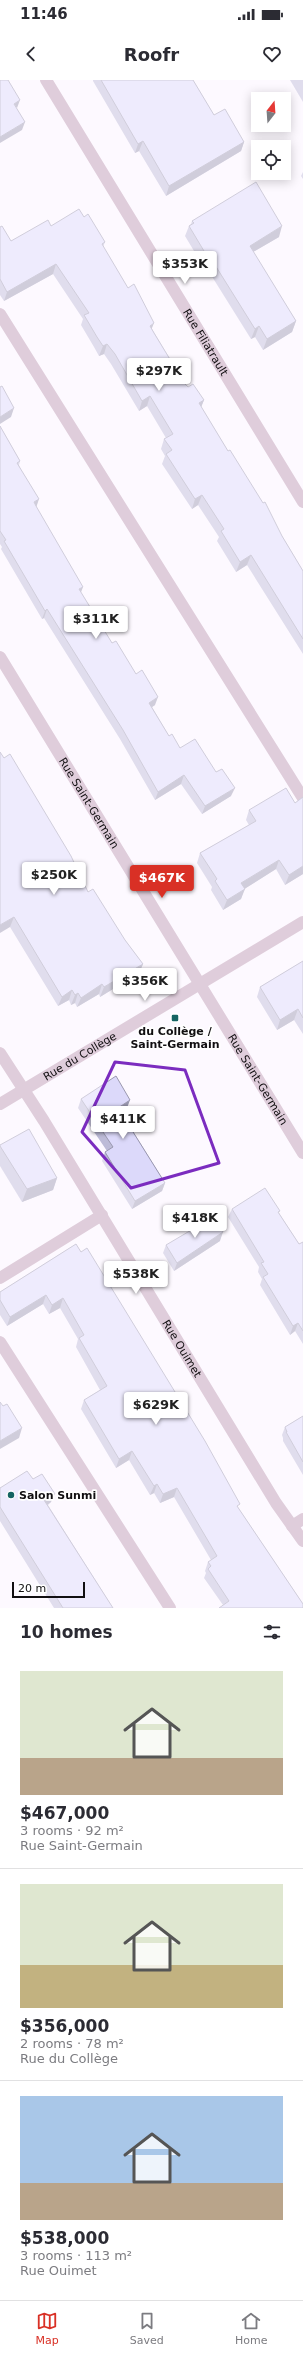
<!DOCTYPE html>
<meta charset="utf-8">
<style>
body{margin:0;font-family:"DejaVu Sans",sans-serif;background:#f7f7f7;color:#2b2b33;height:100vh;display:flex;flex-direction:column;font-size:15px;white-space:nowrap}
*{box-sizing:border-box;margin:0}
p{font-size:13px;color:#7c7c81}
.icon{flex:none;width:22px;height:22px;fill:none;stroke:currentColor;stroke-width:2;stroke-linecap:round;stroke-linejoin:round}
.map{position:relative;height:1528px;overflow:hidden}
.sheet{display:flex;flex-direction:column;background:#fff;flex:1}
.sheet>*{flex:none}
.needle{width:26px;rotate:17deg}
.controls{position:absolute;left:251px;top:12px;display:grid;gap:8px}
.controls a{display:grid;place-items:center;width:40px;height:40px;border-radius:0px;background:#fff;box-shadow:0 2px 10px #0003;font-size:20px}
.scale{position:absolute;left:12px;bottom:10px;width:73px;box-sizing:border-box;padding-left:4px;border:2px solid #110f11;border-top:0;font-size:11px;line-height:14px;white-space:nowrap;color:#110f11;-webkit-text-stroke:3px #fff;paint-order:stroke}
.price{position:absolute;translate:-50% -34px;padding:0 9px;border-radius:4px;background:#fff;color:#222;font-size:13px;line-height:26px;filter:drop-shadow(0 1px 2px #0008)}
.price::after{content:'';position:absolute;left:50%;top:24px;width:12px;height:9px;margin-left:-6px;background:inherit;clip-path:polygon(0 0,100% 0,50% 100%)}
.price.selected{background:#d93025;color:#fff}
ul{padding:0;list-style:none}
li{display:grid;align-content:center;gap:8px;height:212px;padding:0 20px}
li+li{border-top:1px solid #e1e1e2}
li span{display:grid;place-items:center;height:124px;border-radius:0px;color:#555}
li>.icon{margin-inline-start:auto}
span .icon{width:72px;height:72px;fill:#fffc;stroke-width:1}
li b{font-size:17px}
h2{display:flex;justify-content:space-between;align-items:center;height:48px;padding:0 20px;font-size:17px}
.status{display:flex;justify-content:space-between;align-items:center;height:28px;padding:0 20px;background:#fff;direction:ltr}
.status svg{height:11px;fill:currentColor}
header{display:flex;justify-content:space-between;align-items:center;height:52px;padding:0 20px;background:#fff;font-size:18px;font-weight:800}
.menu{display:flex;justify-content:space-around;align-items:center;height:56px;border-top:1px solid #e1e1e2;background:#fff;font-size:11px;color:#7c7c81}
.menu a{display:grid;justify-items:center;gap:2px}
.menu .selected{color:#d93025}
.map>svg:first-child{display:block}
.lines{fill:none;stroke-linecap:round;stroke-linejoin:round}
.minor{stroke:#bb98af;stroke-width:12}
.wall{fill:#bdbbd7}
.shaded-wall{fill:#9a98af}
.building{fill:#dcd9fa;stroke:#9a98af}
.marked{fill:none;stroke:#7b2cbf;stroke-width:3;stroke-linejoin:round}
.poi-dot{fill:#156462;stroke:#fff;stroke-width:1.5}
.labels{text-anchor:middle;stroke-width:3.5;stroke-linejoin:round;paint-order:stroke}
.street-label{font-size:11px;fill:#110f11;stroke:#fff}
.poi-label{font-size:11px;font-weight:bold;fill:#110f11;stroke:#fff}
</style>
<div class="status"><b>11:46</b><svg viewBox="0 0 49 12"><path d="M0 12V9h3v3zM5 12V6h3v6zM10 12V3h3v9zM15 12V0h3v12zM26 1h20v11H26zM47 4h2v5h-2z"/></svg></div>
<header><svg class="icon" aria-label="back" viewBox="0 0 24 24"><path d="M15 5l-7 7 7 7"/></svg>Roofr<svg class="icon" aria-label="heart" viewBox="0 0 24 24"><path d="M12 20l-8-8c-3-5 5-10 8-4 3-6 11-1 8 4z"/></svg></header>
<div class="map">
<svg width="303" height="1528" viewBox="0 0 303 1528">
<rect width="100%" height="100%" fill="#fdf9ff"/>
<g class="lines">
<g class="minor">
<path id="s1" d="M46 0 303 422"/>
<polyline points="0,234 303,718"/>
<path id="s2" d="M0 577 303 1073"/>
<path id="s3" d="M0 973 44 1041 276 1423 303 1461"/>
<path id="s4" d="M0 1024 303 842"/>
<polyline points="0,1198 102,1135"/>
<polyline points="0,1262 170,1528"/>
<polyline points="292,1446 303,1439"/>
</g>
</g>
<g class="wall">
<polygon points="93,0 193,0 214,35 244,62 241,71 166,116 139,71 135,73 93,1"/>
<polygon points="290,0 303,0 303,22"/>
<polygon points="303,92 303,99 301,96"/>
<polygon points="84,137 105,162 103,167 185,304 204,320 201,327 228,371 282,456 303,491 303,574 247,485 236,492 217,461 219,457 198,425 192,429 162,384 165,376 161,369 164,359 166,358 147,326 139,331 111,284 104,274 99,276 94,267 81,245 83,239 53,194 4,221 0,215 0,147 11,161 51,146"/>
<polygon points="192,141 279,157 253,172 296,241 292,252 263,270 255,257 251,259 211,195 209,196 185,156 189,146 191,144"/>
<polygon points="0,346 20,381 19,385 36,427 81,513 112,563 155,625 152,627 169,656 180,668 231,716 202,734 181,704 155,720 120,659 44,538 42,539 1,469 2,467 0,464"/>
<polygon points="0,672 88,812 143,884 139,893 100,917 99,914 77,927 75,923 71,925 69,920 58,926 10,847"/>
<polygon points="303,717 303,794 285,805 276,789 244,809 241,819 223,830 211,810 212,807 197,783 200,773 249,745 246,740 249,730 295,723"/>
<polygon points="303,881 303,954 294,940 277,950 257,917 260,907"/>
<polygon points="81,1019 127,1028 121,1032 165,1103 162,1111 132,1129 102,1081 105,1072 107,1071 78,1028"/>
<polygon points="0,1065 57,1098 53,1110 22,1122 0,1086"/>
<polygon points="232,1129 279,1133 299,1164 303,1162 303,1264 295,1251 290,1255 260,1205 262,1199 258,1192 259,1187 228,1137"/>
<polygon points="220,1161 174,1191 163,1173 166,1165"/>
<polygon points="76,1164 239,1429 303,1524 223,1525 204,1498 206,1493 205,1491 208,1482 211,1480 174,1417 160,1423 154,1413 150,1415 129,1380 116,1388 81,1329 84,1320 100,1310 76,1267 78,1259 60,1228 49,1234 43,1224 7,1246 0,1235 0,1212"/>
<polygon points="303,1336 303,1395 283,1361 283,1358 282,1355 285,1347"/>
<polygon points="33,1399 51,1422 48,1425 113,1528 54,1528 0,1441 0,1408"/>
</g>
<g class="shaded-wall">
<polygon points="20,20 17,28 14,24"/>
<polygon points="25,42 22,50 0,63 0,57"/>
<polygon points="143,61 139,71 135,73 138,64"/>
<polygon points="244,62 241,71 166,116 169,106"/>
<polygon points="282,146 279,157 246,176 250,166"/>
<polygon points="56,184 53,194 4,221 7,212"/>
<polygon points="215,185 211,195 209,196 213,186"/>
<polygon points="296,241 292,252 263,270 267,259"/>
<polygon points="154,243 150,253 150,246"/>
<polygon points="259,246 255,257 251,259 255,249"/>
<polygon points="107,264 104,274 99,276 103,266"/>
<polygon points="150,316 147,326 139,331 142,321"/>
<polygon points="204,320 200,330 199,323"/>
<polygon points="14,328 11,337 0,344 0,337"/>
<polygon points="202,415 198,425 192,429 195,419"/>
<polygon points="39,419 36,428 34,422"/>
<polygon points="251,475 247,485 236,492 240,482"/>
<polygon points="83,507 80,515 79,509"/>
<polygon points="47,529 44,538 42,539 45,531"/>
<polygon points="158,617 155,625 146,631 149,623"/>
<polygon points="184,695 181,704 155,720 158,712"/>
<polygon points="235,708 231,716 202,734 205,726"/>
<polygon points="279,780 276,789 238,813 241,803"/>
<polygon points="303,786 303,794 285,805 289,795"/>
<polygon points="245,809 241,819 223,830 227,820"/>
<polygon points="14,837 10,847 0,853 0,845"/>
<polygon points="143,884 139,893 100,917 104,907"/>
<polygon points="102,904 99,914 77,927 81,918"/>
<polygon points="72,910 69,920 58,926 62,917"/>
<polygon points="78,913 75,923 71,925 75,915"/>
<polygon points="298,929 294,940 277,950 280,940"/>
<polygon points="130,1020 127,1028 115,1036 118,1028"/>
<polygon points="57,1098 53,1110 22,1122 27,1109"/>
<polygon points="165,1103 162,1111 132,1129 135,1121"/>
<polygon points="223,1152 220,1161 174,1191 177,1183"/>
<polygon points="46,1215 43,1224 7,1246 10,1237"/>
<polygon points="63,1218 60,1228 49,1234 52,1225"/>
<polygon points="298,1243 295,1251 290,1255 293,1246"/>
<polygon points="22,1348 19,1358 0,1369 0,1361"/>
<polygon points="132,1371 129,1380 116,1388 119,1379"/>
<polygon points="157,1404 154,1413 150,1415 154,1406"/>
<polygon points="177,1408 174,1417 160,1423 163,1414"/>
<polygon points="55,1414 51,1422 41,1429 44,1420"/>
</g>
<g class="building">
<polygon points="0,0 8,0 20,20 14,24 25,42 0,57"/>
<polygon points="101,0 193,0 214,35 225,29 244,62 169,106 143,61 138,64"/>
<polygon points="256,102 282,146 250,166 296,241 267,259 259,246 255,249 215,185 213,186 189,146 194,143 192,141"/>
<polygon points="79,129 84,137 88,134 105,162 102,164 128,208 134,204 154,243 150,246 154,253 185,304 188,307 193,304 204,320 199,323 228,371 230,370 263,423 265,422 282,456 303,491 303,559 251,475 240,482 221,451 224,449 202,415 195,419 166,374 172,370 164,359 173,354 150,316 142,321 115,274 107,264 103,266 97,257 84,235 89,233 56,184 7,212 0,199 0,147 2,146 11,161 48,140 51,146"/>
<polygon points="2,306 14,328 0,337 0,307"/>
<polygon points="0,346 20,381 17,383 39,419 34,422 36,426 83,507 79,509 112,563 116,561 136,594 142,590 158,617 149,623 169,656 172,654 180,668 195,659 216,692 222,689 235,708 205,726 184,695 158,712 123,650 47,529 45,531 4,461 6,460 0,451"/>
<polygon points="0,672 4,678 10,674 71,776 88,812 93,809 125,860 143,884 104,907 102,904 81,918 78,913 75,915 72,910 62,917 14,837 0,845"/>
<polygon points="286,708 295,723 303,717 303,786 289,795 279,780 241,803 245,809 227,820 215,801 217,799 200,773 256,741 249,730"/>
<polygon points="303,881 303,938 298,929 280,940 260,907"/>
<polygon points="116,996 130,1020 118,1028 165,1103 135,1121 105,1072 113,1067 81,1019"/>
<polygon points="29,1049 57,1098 27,1109 0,1066 0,1065"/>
<polygon points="265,1108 280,1131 278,1132 299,1164 303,1162 303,1251 298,1243 293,1246 263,1197 268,1194 261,1183 264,1182 232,1129"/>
<polygon points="215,1136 223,1152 177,1183 166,1165"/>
<polygon points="76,1164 81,1172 87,1168 205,1361 240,1424 237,1426 303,1524 303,1528 219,1528 229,1521 208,1489 211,1486 208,1482 217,1476 177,1408 163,1414 157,1404 154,1406 132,1371 119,1379 84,1320 107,1306 79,1258 84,1255 63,1218 52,1225 46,1215 10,1237 0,1220 0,1212"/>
<polygon points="0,1322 3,1326 7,1324 22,1348 0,1361"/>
<polygon points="303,1336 303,1382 286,1352 287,1352 285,1347"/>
<polygon points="27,1391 33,1399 42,1394 55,1414 44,1420 113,1528 63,1528 0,1427 0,1408"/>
</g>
<path d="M0 0H303V1528H0ZM115 982 185 990 219 1083 131 1108 82 1052Z" fill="#fdf9ff" fill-opacity=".55" fill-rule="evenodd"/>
<path class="marked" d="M115 982 185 990 219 1083 131 1108 82 1052Z"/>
<g class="poi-dot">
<rect x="171" y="934" width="8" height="8" rx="2"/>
<circle cx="11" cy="1415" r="4"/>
</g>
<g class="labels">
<g class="street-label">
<text dy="4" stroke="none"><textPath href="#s1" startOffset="307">Rue Filiatrault</textPath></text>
<text dy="4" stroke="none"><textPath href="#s2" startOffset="171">Rue Saint-Germain</textPath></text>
<text dy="4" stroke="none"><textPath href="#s4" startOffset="93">Rue du Collège</textPath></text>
<text dy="4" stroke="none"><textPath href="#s2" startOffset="495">Rue Saint-Germain</textPath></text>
<text dy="4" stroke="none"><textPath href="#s3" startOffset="347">Rue Ouimet</textPath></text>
</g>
<g class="poi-label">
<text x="175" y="955">du Collège /<tspan x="175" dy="13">Saint-Germain</tspan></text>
<text x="19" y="1419" text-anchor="start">Salon Sunmi</text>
</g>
</g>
</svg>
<div class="controls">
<a><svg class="needle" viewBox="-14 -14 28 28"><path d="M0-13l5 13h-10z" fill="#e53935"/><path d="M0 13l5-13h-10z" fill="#7c7c81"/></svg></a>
<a><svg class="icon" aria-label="locate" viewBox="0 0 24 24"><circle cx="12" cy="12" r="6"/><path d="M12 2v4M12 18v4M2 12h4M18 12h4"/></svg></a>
</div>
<div class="scale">20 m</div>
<b class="price" style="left:185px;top:205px">$353K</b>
<b class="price" style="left:159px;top:312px">$297K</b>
<b class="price" style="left:96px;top:560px">$311K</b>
<b class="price" style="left:54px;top:816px">$250K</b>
<b class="price selected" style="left:162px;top:819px">$467K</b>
<b class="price" style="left:145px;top:922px">$356K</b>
<b class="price" style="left:123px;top:1060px">$411K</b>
<b class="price" style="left:195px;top:1159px">$418K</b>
<b class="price" style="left:136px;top:1215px">$538K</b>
<b class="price" style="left:156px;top:1346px">$629K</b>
</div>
<section class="sheet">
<h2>10 homes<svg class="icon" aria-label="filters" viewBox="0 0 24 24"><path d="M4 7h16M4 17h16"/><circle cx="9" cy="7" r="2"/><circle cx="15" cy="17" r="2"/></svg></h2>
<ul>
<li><span style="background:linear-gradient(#dfe7d0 70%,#b9a48a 0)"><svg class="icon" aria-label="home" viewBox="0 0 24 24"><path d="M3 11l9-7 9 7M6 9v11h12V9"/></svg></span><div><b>$467,000</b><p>3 rooms · 92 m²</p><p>Rue Saint-Germain</p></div></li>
<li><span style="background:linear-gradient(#dfe7d0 65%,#c2b280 0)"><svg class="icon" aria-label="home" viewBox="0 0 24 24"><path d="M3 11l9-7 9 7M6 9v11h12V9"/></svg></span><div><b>$356,000</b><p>2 rooms · 78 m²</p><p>Rue du Collège</p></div></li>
<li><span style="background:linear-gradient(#a9c7e8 70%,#b9a48a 0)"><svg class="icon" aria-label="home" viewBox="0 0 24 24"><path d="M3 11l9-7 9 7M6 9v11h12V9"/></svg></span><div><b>$538,000</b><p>3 rooms · 113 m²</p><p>Rue Ouimet</p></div></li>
</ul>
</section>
<nav class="menu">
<a class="selected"><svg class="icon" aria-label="map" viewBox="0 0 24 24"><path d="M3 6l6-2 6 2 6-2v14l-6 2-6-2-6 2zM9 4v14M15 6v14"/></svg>Map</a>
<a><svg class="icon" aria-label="saved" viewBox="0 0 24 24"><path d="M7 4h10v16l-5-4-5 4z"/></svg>Saved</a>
<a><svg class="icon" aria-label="home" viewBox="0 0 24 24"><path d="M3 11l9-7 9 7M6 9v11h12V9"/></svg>Home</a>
</nav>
